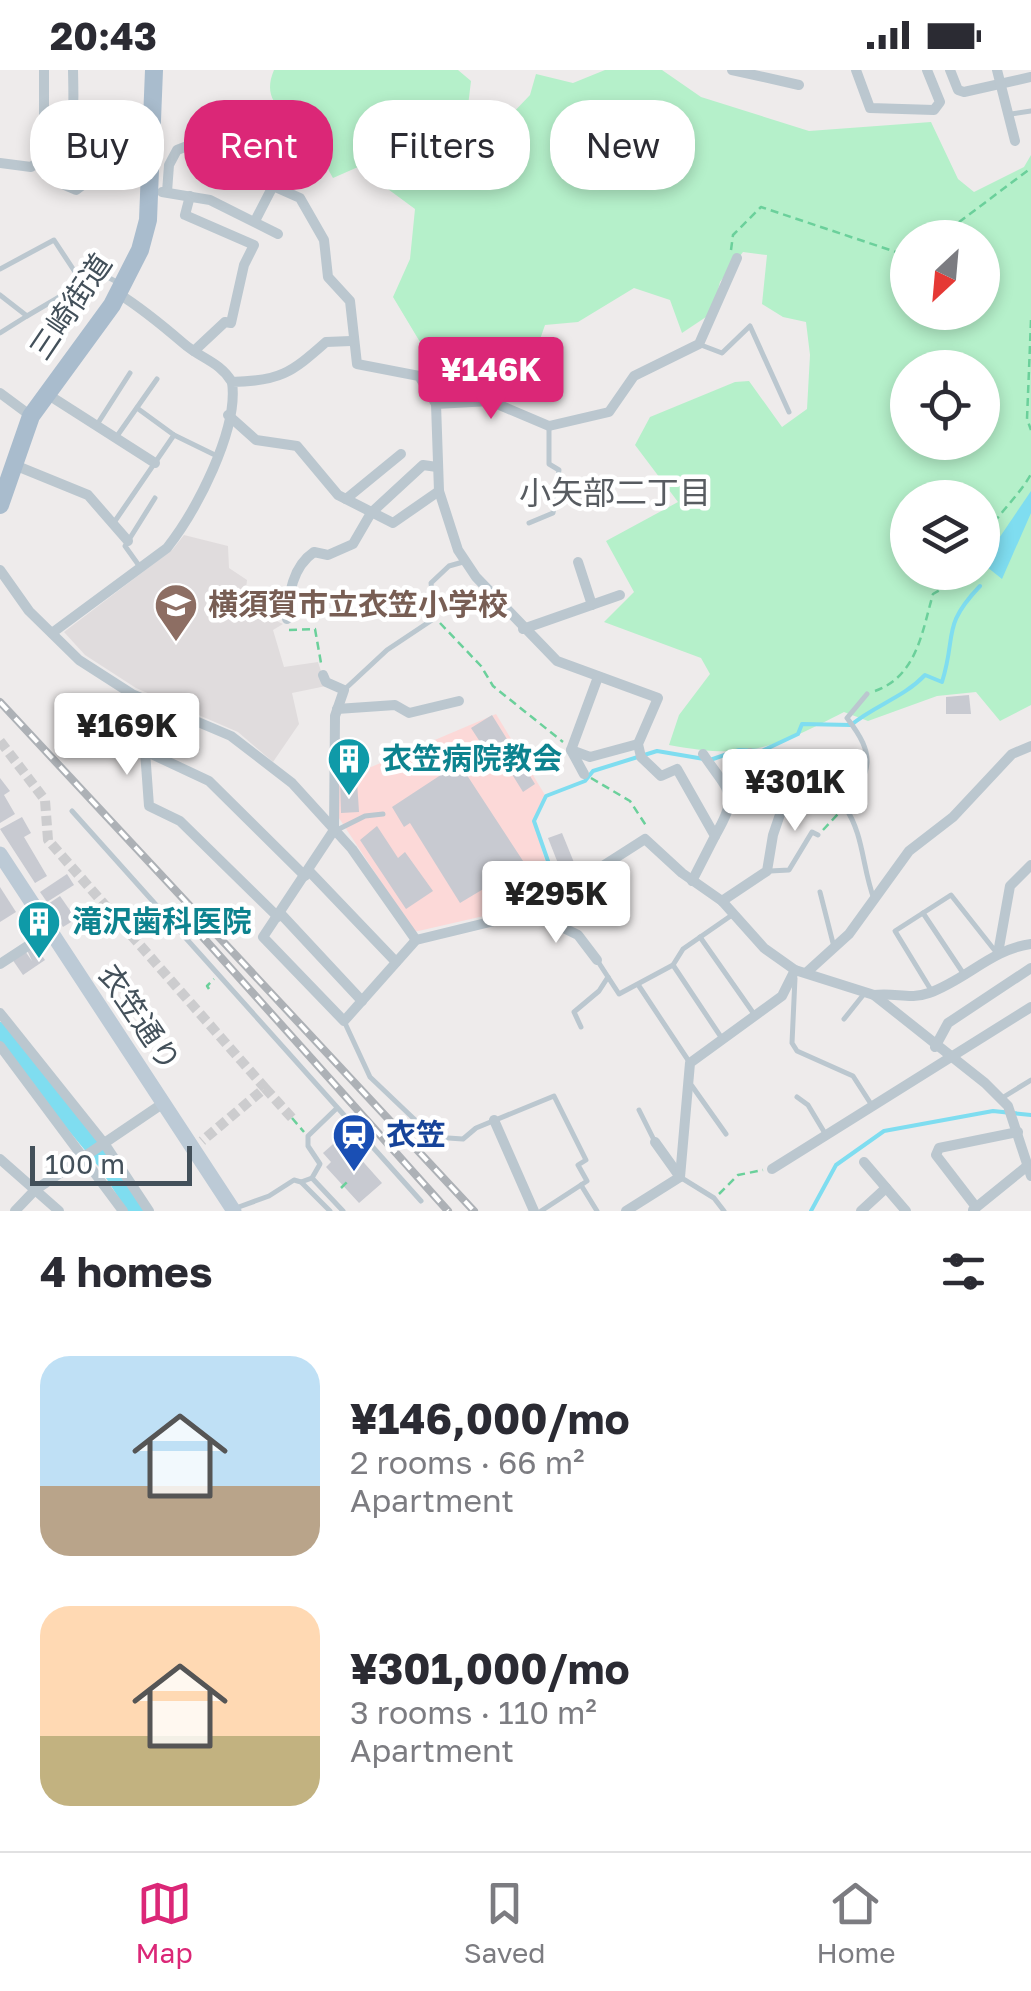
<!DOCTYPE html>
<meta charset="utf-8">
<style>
body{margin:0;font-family:"Golos Text","Noto Sans JP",sans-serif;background:#f7f7f7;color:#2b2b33;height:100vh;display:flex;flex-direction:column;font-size:38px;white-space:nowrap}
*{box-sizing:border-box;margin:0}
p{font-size:32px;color:#7c7c81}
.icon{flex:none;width:55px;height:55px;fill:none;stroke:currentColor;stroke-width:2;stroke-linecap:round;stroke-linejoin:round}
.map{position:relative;height:1141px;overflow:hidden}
.details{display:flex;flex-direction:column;background:#fff;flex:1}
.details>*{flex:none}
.top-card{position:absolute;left:30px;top:30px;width:972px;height:90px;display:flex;gap:20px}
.needle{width:65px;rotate:206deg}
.buttons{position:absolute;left:890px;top:150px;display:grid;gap:20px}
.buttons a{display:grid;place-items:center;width:110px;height:110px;border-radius:50%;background:#fff;box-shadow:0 5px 15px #0003;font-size:50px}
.scale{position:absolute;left:30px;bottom:25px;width:162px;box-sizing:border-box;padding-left:10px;border:5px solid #43505a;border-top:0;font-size:28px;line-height:35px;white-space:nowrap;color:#43505a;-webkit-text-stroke:8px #fff;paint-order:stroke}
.price{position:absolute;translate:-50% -85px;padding:0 22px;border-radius:10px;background:#fff;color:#222;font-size:32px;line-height:65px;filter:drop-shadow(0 2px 5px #0008)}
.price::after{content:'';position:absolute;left:50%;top:60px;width:30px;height:22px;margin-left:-15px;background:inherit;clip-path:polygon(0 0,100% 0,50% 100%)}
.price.active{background:#db2777;color:#fff}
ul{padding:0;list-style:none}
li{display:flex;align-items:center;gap:30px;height:250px;padding:0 40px}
li span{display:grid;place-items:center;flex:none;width:280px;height:200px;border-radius:30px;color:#555}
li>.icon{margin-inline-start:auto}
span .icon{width:120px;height:120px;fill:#fffc;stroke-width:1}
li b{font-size:42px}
h2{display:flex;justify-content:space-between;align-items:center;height:120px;padding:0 40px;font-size:42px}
.chip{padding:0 35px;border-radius:40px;background:#fff;box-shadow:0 5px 15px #0003;font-size:35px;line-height:90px}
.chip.active{background:#db2777;color:#fff}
.status{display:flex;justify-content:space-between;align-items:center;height:70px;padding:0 50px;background:#fff;direction:ltr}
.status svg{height:28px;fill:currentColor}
.dock{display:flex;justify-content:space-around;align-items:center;height:140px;border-top:2px solid #e1e1e2;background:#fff;font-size:28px;color:#7c7c81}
.dock a{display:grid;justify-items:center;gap:5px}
.dock .active{color:#db2777}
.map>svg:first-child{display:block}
.education{fill:#e0dcdd}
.medical{fill:#fcd9d8}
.green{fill:#b5f0ca;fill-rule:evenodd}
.water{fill:#7fddf0}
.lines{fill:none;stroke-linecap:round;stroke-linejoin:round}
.stream{stroke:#7fddf0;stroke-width:4}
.river{stroke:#7fddf0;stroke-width:20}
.building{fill:#c8cad1}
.street-tunnel{stroke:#ccccce;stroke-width:10;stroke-dasharray:10 5;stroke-linecap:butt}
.path{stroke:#6bd09b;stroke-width:2.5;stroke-dasharray:8 5;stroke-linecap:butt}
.lane{stroke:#bbc7cf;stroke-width:5}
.street{stroke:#bbc7cf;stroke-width:10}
.secondary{stroke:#bccad6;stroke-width:15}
.primary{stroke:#a9bccd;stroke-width:18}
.rail-casing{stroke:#adb1b6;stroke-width:8}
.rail{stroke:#fff;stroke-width:4;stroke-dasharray:11;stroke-linecap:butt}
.labels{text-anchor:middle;stroke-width:9;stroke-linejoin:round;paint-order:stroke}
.street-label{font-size:30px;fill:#43505a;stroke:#fff}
.education-label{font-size:30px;font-weight:bold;fill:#785e54;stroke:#fff;text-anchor:start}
.culture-label{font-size:30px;font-weight:bold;fill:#0d838f;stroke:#fff;text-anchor:start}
.transit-label{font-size:30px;font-weight:bold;fill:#164399;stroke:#fff;text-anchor:start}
.neighbourhood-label{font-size:32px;fill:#585c61;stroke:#fff}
</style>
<div class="status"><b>20:43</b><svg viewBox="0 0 49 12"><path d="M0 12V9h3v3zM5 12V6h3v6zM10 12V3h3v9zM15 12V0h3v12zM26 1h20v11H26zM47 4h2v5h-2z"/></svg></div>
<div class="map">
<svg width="1031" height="1141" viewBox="0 0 1031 1141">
<rect width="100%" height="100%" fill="#eeebeb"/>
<polygon class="education" points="184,465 228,476 229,498 247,510 244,536 283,554 273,560 284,597 318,592 326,616 292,623 299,654 273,692 238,662 136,618 85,585 64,562 173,479"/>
<polygon class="medical" points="496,644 545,725 533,750 554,821 532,835 414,862 337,745 340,700 364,700"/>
<path class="green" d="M274 0H458L471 11 468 36 509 47 530 25 536 4 573 13 605 0H662L701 27 809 61 931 52 958 109 974 122 1024 97 1031 85V635L1000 651 976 622 937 626 868 651 844 642C774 678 748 690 669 675L679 645 710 604 701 588 604 552 634 522 606 471 678 432 635 375 650 347 735 312 749 311 782 357 807 339 810 285 806 252 783 247 762 234 767 185 743 182 720 212 712 243 682 263 670 230 634 218 578 252 545 255 530 298C490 307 477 288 441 289L436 276 423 277 393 227 410 189 415 139 358 97 333 108C325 94 318 77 308 65 290 43 259 35 274 0ZM908 168H982V242H908ZM908 298H982V372H908ZM908 428H982V502H908Z"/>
<polygon class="water" points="1031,421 1031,443 1002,509 987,497 993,477"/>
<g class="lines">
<g class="stream">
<path d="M556 814 534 751 546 726 585 711 593 701 657 681 710 690 739 680 762 681 798 664 802 654 851 655C875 635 903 628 925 605L942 612C957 564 941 557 980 516"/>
<polyline points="811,1141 836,1095 884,1061 993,1041 1031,1045"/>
</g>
<polyline class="river" points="0,962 107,1091 139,1141"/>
</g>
<g class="building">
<polygon points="969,625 971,644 946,644 946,627"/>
<polygon points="492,645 535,714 523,722 505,693 497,698 471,658"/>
<polygon points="459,693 525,794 460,833 410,753 404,757 392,737"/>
<polygon points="0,708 10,721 4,725 15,744 0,753"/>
<polygon points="340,711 357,711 359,742 341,743"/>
<polygon points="22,747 31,763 24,767 47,806 35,813 0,759"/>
<polygon points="377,756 398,788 405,782 433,821 406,839 360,770"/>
<polygon points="562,763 575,795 561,801 548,768"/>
<polygon points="67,804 74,815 47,832 40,822"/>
<polygon points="0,817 16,842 0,852"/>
<polygon points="60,826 76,849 63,857 48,834"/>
<polygon points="34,875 45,890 23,905 12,889 25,881 32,891 27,880"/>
<polygon points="341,1067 382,1113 359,1133 326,1097 331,1092 323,1083"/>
</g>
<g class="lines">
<g class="street-tunnel">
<polyline points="0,671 45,730 48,770 265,1018 202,1071"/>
<polyline points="265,1018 292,1048"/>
</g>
<g class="path">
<polyline points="938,168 1031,98"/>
<polyline points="731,180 733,165 761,137 908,186"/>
<polyline points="1031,250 1027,349 1031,360"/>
<path d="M982 476C991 448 1017 430 1031 404"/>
<polyline points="440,553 481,596 493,616 563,672"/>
<polyline points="289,560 315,559 321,593"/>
<path d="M875 621C917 606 922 562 933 524L970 502"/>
<polyline points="591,708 630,731 647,757"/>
<polyline points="823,760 838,744"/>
<polyline points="209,919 207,916 214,909"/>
<polyline points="292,1048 304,1062"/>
<polyline points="341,1118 349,1110"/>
<polyline points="719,1124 738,1105 763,1100"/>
</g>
<g class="lane">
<polyline points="1011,44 1031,41"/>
<polyline points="0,199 54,170 79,208"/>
<polyline points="0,225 27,246 0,263"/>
<polyline points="27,246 71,220 92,199 117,212"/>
<polyline points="701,275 722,283 750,256 789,342"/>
<polyline points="137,338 174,365 217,386"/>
<polyline points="98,353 130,303"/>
<polyline points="117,366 157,309"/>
<polyline points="115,451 174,365"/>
<polyline points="529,453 553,443 559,400 549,394 549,359"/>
<polyline points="140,497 125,476 155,428"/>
<polyline points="344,620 387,580 435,548 431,513 449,496 463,492"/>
<path d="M867 624 847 648C876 686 872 699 845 737 864 765 862 797 874 829"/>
<polyline points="72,741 421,1131"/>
<polyline points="337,760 365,746 383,744"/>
<polyline points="770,801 789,800 812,762 818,765"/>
<polyline points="820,822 834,877"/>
<polyline points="923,843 963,903"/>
<polyline points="700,867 754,944"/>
<polyline points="597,890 619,924 673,895 723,970"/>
<polyline points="673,895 683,879 732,845"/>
<polyline points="795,908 792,973 797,981 853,1006 871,1034"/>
<polyline points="639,916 690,993"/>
<polyline points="931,920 895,861 951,825 996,882"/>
<polyline points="844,949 864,924"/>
<polyline points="344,951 370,1007 433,1067 463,1069 476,1058 554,1026 586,1090 578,1095 587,1111 581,1115"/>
<polyline points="581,957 574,942 599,921 608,907"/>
<polyline points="692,1016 726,1064"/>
<polyline points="797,1027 808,1035 826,1065"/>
<polyline points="1002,1028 1031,1010"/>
<polyline points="639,1040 655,1072"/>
<polyline points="680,1107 714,1128 724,1141"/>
<polyline points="312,1108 320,1094 308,1076 308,1066 337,1038"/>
<polyline points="301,1112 312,1108 343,1141"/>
<polyline points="236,1138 269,1126 294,1110 301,1112 330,1141"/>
<polyline points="541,1141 581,1115 597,1141"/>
</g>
<g class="street">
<polyline points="44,0 44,70 49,86"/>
<polyline points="732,0 799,15"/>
<polyline points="856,0 870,38 934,40 940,32 927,0"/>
<polyline points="950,0 958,20 964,22 1031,7"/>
<polyline points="997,0 1015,71"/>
<path d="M0 93 31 97C77 69 74 51 73 0"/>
<polyline points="62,114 76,120 107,97 119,64 124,66 136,96 150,104"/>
<polyline points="162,122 210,130 278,164"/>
<polyline points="167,122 169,95 177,80 208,68 222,73 273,116 300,128 324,170 328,207 350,231 357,294 419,306 436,334 439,421 458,480 476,507 557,591 658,628 638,674 641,687 661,706 677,699 715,766 692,811"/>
<polyline points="190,126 185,145 254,175 244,195 231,253 225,252 194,281"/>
<polyline points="255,151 273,116"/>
<path d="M119 224C143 239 162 255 183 273 201 289 219 291 232 312"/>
<polyline points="0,323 31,346"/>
<polyline points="47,324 155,393"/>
<polyline points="436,334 490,331 549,356 609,342 634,306 699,274 737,188"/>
<polyline points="228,345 256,370 297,376 338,425 393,453 439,421"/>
<polyline points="12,394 88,425 128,471"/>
<polyline points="346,429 401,384"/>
<polyline points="578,492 592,535"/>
<polyline points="0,500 29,541 79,590 132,624 231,666 292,713 352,779 416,870"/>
<path d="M287 549C289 524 292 497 314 482L328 485 353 474 371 443 423 395 437 397"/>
<polyline points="523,559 620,525"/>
<path d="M52 563 167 478C196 441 239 360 232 312 280 311 291 303 326 272L351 271"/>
<polyline points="323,605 326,612 344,620 335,646 334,760 263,867 344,951 416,870 531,842 645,769 682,803 722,831 764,878 795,900 874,925 985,1013 1008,1036 1031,1106"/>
<polyline points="161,634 145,681 149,736 180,751 278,847"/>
<polyline points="337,639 395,635 409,643 459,631"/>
<polyline points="571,680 590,687 638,674"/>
<polyline points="145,681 209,711 305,806"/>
<path d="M703 684C730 724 740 722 715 766"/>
<polyline points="584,704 571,680 598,607"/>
<polyline points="309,801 396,892"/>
<polyline points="722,831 767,801 773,765 788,721 769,709 750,683"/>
<polyline points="531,842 578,865 597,890"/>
<polyline points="280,843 362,931"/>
<polyline points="998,883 1010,816 1031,795"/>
<polyline points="0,894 49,862"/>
<polyline points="806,903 849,864 909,781 953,747 1012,684 1031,676"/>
<path d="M874 925C895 922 910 930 929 923 966 910 992 879 1031 874"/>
<polyline points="0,943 104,1073 149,1141"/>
<polyline points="0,976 123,1141"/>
<polyline points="935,977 948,953 1031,898"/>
<polyline points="494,1050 534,1141"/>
<polyline points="655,1072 680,1107"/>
<polyline points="0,1089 59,1141"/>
<polyline points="864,1092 906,1141"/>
<polyline points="772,1099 1031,937"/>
<polyline points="976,1137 936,1085 939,1078 1018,1062"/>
<polyline points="973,1140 1026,1097"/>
<polyline points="15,1141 35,1120 162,1034"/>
<polyline points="626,1141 680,1107 690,993 782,926 795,900"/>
<polyline points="861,1141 886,1118"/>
</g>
<polyline class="secondary" points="0,784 234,1141"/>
<polyline class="primary" points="0,435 31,346 112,235 140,180 148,150 154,0"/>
<g class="rail-casing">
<g id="rail">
<polyline points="0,632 474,1141"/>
<polyline points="183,845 448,1141"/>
</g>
</g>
<use href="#rail" class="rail"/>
</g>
<defs>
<g id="school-pin" transform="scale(2.25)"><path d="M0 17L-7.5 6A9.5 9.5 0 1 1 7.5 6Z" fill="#8d6e63" stroke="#fff"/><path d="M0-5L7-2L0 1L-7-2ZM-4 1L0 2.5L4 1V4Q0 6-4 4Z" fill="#fff"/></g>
<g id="building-pin" transform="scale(2.25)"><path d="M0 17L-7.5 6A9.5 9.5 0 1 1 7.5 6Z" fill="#0f9aa8" stroke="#fff"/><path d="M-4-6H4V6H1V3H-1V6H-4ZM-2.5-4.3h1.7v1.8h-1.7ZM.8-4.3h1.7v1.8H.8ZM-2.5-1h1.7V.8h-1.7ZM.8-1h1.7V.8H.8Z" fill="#fff"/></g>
<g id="station-pin" transform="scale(2.25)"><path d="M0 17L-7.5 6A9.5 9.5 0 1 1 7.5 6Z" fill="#1a4fb4" stroke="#fff"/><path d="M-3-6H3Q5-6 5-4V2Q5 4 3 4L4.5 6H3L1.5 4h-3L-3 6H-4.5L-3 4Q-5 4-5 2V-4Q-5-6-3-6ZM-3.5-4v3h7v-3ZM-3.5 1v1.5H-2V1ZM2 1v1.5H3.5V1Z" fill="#fff"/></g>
</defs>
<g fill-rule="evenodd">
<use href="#school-pin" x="176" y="535"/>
<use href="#building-pin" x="349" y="689"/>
<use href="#building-pin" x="39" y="852"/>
<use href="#station-pin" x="354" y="1065"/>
</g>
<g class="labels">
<g class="street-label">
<text transform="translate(71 237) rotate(-56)" y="10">三崎街道</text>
<text transform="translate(139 948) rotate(56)" y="10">衣笠通り</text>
</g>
<g class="education-label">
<text x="208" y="545">横須賀市立衣笠小学校</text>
</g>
<g class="culture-label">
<text x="382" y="699">衣笠病院教会</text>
<text x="72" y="862">滝沢歯科医院</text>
</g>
<g class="transit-label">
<text x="386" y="1075">衣笠</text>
</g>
<g class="neighbourhood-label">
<text x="615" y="434">小矢部二丁目</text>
</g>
</g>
</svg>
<div class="buttons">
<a><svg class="needle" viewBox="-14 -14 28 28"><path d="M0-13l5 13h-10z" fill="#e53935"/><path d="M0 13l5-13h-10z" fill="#7c7c81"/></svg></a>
<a><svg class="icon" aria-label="locate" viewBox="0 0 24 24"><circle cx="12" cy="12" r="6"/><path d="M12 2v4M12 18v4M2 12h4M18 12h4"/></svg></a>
<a><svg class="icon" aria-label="layers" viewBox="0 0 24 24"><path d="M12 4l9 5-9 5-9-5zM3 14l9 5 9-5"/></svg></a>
</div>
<div class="scale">100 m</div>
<b class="price active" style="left:491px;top:352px">¥146K</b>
<b class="price" style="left:127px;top:708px">¥169K</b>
<b class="price" style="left:795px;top:764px">¥301K</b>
<b class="price" style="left:556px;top:876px">¥295K</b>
<div class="top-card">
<a class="chip">Buy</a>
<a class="chip active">Rent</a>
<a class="chip">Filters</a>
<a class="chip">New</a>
</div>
</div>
<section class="details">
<h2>4 homes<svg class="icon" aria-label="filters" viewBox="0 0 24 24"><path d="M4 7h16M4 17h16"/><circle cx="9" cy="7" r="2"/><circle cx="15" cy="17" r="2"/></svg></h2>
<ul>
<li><span style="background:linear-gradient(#bfe0f5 65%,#b9a48a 0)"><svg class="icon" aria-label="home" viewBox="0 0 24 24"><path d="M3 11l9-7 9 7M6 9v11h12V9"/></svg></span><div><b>¥146,000/mo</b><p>2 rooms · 66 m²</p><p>Apartment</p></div></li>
<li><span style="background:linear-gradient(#ffd9b3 65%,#c2b280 0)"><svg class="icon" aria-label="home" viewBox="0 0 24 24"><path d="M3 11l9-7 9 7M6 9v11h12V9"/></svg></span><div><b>¥301,000/mo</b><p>3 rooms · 110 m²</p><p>Apartment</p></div></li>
</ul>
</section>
<nav class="dock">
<a class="active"><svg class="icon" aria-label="map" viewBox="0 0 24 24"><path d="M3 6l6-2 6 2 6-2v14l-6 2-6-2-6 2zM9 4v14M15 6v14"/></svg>Map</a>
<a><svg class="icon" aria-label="saved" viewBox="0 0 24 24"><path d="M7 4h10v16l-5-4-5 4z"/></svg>Saved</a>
<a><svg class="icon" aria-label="home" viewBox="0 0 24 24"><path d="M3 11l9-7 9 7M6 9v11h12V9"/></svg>Home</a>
</nav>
